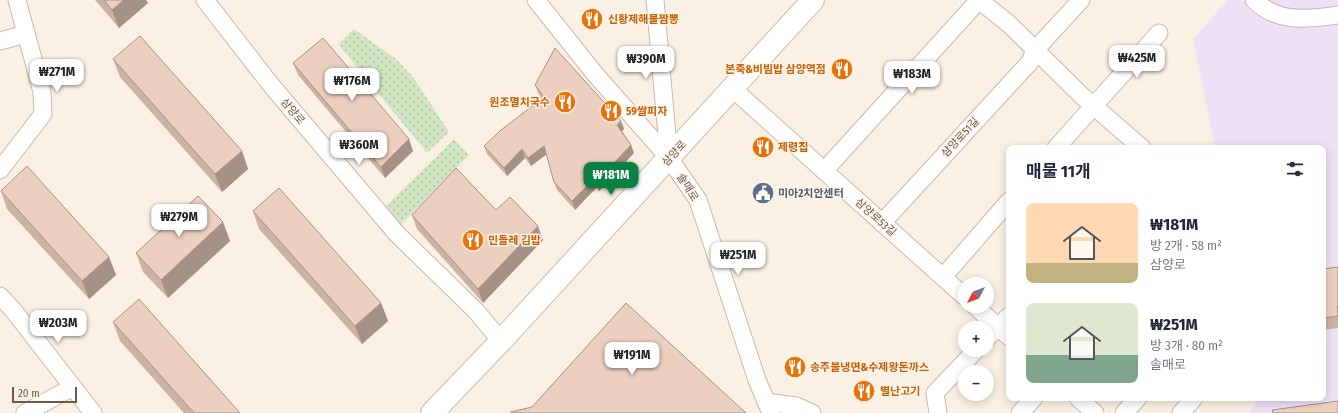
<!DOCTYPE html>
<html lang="ko">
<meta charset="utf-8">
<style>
body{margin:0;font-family:"Fira Sans Condensed","Noto Sans KR",sans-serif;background:#f2f2f3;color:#1f2937;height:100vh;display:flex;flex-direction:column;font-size:15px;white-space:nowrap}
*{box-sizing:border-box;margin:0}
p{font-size:13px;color:#747a83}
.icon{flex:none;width:22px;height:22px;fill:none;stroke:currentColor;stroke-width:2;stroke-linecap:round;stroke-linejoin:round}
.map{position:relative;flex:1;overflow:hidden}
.drawer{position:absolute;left:1006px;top:145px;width:320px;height:256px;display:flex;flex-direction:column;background:#fff;border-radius:8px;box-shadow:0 2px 10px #0003}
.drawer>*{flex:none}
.needle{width:26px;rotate:229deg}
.controls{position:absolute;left:958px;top:277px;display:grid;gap:8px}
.controls a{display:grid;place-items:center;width:36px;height:36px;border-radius:50%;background:#fff;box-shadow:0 2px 10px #0003;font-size:20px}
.scale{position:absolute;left:12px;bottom:10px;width:65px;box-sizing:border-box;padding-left:4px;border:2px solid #70584c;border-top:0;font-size:11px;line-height:14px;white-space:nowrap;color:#70584c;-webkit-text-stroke:3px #fdf5ea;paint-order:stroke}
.price{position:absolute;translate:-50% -34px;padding:0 9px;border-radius:8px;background:#fff;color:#222;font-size:13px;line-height:26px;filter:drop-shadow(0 1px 2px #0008)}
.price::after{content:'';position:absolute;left:50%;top:24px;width:12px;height:9px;margin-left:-6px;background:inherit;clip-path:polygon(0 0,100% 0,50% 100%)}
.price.on{background:#0b8043;color:#fff}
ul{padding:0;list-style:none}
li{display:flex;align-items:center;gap:12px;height:100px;padding:0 20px}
li span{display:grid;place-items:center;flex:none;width:112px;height:80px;border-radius:8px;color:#555}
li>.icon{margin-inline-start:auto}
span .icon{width:48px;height:48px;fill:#fffc;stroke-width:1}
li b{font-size:17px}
h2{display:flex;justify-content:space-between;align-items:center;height:48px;padding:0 20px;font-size:17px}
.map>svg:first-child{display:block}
.education{fill:#eee1f6}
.grass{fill:url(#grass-dots)}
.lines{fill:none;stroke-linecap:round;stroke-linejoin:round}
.street-casing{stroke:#cab8ac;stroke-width:19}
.secondary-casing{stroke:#cfbaad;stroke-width:24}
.street{stroke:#fff;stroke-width:17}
.secondary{stroke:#fff;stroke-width:22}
.wall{fill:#ccb2a4}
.shaded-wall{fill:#a69186}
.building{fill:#edcfbf;stroke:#a69186}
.labels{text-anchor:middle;stroke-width:3;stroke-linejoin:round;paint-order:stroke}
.food-label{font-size:11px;font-weight:bold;fill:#c56008;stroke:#fdf5ea;text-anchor:start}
.street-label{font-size:11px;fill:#70584c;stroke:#fdf5ea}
.service-label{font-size:11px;font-weight:bold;fill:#4e5e75;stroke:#fdf5ea;text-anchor:start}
</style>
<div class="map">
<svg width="1338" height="413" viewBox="0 0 1338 413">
<defs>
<pattern id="grass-dots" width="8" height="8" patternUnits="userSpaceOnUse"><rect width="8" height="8" fill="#d3e6c4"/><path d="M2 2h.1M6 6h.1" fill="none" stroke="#b0bda1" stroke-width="1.8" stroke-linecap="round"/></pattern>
</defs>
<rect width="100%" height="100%" fill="#faf1e4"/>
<polygon class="education" points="1228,0 1338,0 1338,413 1250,413 1258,398 1323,398 1323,148 1215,148 1193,39"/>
<g class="grass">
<polygon points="354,29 396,59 413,77 449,132 427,153 338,44"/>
<polygon points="454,139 469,155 400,226 385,207"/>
</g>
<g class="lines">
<g class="street-casing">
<g id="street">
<polyline points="205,0 271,85 397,234 476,311 501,341"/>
<polyline points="536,0 595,74 669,158 698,200 757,380 771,413"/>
<polyline points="655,0 669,158"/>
<polyline points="979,0 1009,24 1082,96 1142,148"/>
<path d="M1254 0C1279 24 1307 19 1338 15"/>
<polyline points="0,41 26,34"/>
<polyline points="733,89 965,297"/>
<polyline points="1056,148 1159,33"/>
<polyline points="0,170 43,114 42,92 17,0"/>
<polyline points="824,171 979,0"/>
<polyline points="882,223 1030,62 1035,50 1081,0"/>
<polyline points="943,277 1009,201"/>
<polyline points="0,296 13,310 93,413"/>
<polyline points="975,306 1009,337"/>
<polyline points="987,338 1009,316"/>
<polyline points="1078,398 1095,413"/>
<polyline points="766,402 796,406 812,413"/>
<polyline points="25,413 73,387"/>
<polyline points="938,413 935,393 976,350"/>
<polyline points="1020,413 1034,398"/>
<polyline points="1124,413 1138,398"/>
<polyline points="1181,413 1194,398"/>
</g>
</g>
<g class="secondary-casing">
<polyline id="secondary" points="432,413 501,341 813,0"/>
</g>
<use href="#street" class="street"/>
<use href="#secondary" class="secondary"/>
</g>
<g class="wall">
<polygon points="95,0 146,0 148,3 119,28"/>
<polygon points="113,59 242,151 248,169 222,192 120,77"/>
<polygon points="293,63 413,151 385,178 298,75"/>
<polygon points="535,85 621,121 624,129 622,131 631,145 634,153 599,191 597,187 575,210 557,190 554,182 547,154 531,166 525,158 507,176 487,154 484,146 542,99 538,93"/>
<polygon points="1,191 109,257 116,275 89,299 7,209"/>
<polygon points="496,210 543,240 483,303 417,229 412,215"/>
<polygon points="253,211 381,303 388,321 362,344 259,229"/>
<polygon points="223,222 230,241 168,298 143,272 136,253"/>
<polygon points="1338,267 1338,328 1323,330 1323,269"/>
<polygon points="113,322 240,413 184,413 120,341"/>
</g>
<g class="shaded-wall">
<polygon points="124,0 146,0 148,3 119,28 112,10"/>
<polygon points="621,121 624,129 620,133 617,125"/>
<polygon points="409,139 413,151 385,178 381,167"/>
<polygon points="631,145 634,153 599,191 596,182"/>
<polygon points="544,146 547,154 531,166 528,158"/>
<polygon points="522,149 525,158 507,176 504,168"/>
<polygon points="242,151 248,169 222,192 215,174"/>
<polygon points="594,179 597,187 575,210 572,201"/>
<polygon points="223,222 230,241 168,298 161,280"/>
<polygon points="538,226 543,240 483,303 478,289"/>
<polygon points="109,257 116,275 89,299 82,281"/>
<polygon points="381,303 388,321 362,344 355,326"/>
</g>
<g class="building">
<polygon points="104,0 124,0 112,10"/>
<polygon points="140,36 242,151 215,174 113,59"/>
<polygon points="323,38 409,139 381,167 293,63"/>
<polygon points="555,48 621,121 617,125 631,145 596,182 594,179 572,201 554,182 544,146 528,158 522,149 504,168 484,146 501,130 544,97 535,85"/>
<polygon points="27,166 109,257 82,281 1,191"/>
<polygon points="456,168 496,210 510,197 538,226 478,289 412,215"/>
<polygon points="279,188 381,303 355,326 253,211"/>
<polygon points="198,196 223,222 161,280 136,253"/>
<polygon points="1338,267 1338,306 1337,306 1338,316 1323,318 1323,269"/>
<polygon points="139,299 240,413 194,413 113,322"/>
<polygon points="626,303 746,413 510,413 511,412 532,407"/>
<polygon points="1338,401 1338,413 1273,413 1272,410"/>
</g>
<defs>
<g id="restaurant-disc" transform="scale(1.15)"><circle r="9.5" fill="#e8710a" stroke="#fdf5ea"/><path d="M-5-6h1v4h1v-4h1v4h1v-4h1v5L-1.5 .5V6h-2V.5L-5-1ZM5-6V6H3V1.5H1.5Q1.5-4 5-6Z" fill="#fff"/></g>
<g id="civic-disc" transform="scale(1.15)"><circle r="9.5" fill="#5c6f8a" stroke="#fdf5ea"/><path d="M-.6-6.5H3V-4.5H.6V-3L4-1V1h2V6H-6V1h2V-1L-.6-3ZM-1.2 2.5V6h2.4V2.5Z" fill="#fff"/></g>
</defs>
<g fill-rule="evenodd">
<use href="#restaurant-disc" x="592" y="19"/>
<use href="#restaurant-disc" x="842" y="69"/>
<use href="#restaurant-disc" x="565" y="102"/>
<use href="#restaurant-disc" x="611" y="111"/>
<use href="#restaurant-disc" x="763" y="147"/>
<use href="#civic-disc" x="763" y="193"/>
<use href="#restaurant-disc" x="473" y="240"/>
<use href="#restaurant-disc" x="795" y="367"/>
<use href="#restaurant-disc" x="864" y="391"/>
</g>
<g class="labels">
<g class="food-label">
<text x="608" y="23">신황제해물짬뽕</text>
<text x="826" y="73" text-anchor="end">본죽&amp;비빔밥 삼양역점</text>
<text x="550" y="106" text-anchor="end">원조멸치국수</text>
<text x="626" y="115">59쌀피자</text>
<text x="778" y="151">제령집</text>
<text x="488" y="244">민들레 김밥</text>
<text x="810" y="371">송주불냉면&amp;수제왕돈까스</text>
<text x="880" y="395">별난고기</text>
</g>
<g class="street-label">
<text transform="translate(293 111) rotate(50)" y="4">삼양로</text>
<text transform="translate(960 137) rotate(-47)" y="4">삼양로51길</text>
<text transform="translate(674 153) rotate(-47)" y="4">삼양로</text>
<text transform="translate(688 187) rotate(58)" y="4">솔매로</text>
<text transform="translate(876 217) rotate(42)" y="4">삼양로53길</text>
</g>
<g class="service-label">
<text x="778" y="197">미아2치안센터</text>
</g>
</g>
</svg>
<div class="controls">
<a><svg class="needle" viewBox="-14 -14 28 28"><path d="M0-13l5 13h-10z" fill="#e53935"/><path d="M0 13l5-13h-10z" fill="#747a83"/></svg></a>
<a>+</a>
<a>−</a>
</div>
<div class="scale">20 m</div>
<b class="price" style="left:1137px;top:79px">₩425M</b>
<b class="price" style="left:646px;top:80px">₩390M</b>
<b class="price" style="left:57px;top:93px">₩271M</b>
<b class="price" style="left:912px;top:95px">₩183M</b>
<b class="price" style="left:352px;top:102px">₩176M</b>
<b class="price" style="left:359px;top:166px">₩360M</b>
<b class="price on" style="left:611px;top:196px">₩181M</b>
<b class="price" style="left:179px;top:238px">₩279M</b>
<b class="price" style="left:738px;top:276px">₩251M</b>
<b class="price" style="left:58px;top:344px">₩203M</b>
<b class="price" style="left:632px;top:376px">₩191M</b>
<section class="drawer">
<h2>매물 11개<svg class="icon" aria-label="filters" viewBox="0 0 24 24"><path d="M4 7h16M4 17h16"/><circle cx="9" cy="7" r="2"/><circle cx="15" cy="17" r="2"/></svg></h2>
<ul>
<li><span style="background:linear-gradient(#ffd9b3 75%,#c2b280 0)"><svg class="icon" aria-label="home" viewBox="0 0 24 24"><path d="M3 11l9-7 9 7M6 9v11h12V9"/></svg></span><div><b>₩181M</b><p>방 2개 · 58 m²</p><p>삼양로</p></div></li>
<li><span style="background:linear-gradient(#dfe7d0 65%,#7fa58c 0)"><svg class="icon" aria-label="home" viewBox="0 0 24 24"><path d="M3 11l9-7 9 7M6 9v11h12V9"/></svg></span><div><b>₩251M</b><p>방 3개 · 80 m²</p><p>솔매로</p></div></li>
</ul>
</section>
</div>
